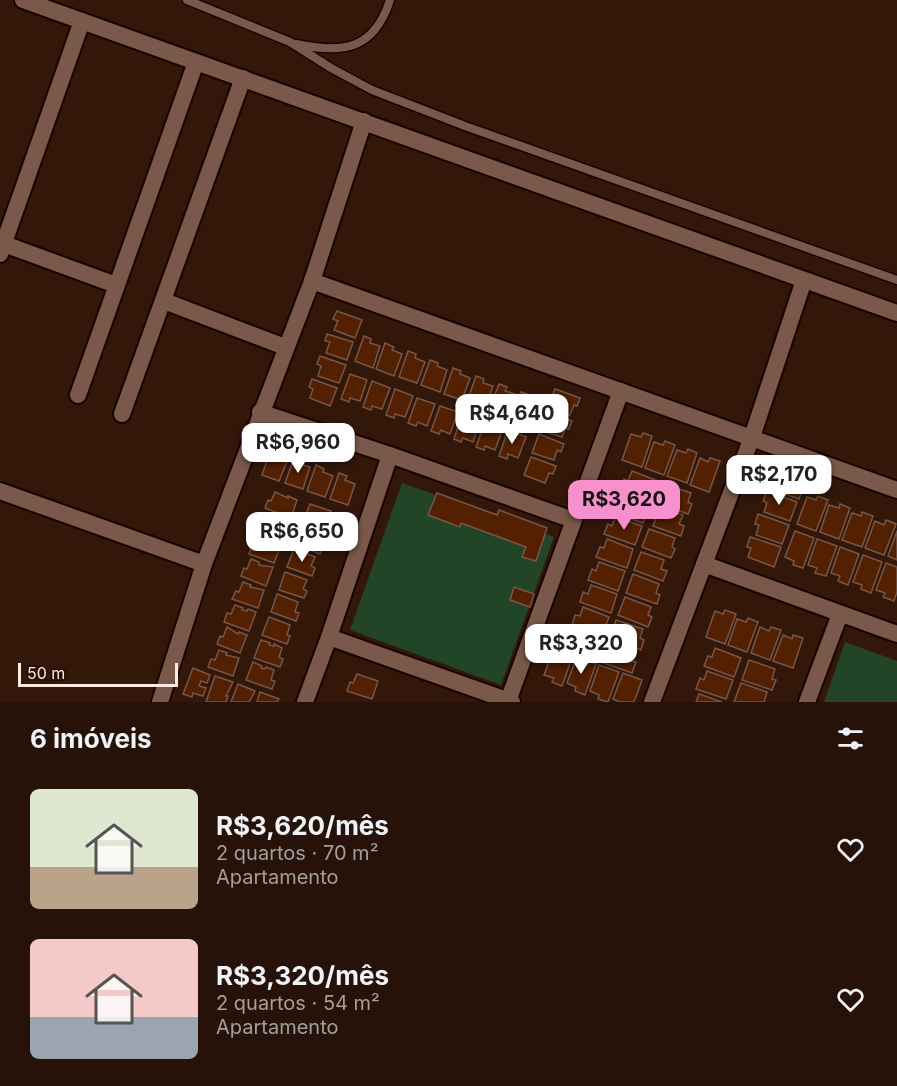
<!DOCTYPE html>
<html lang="pt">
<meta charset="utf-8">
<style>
body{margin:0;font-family:Inter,sans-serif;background:#2e1b12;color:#f1f3f6;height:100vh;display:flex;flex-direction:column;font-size:22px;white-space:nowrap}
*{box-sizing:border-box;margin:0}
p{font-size:20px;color:#a49e9c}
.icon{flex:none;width:33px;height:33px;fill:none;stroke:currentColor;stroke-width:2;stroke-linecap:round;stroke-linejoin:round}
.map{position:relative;height:702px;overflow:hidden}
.details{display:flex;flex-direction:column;background:#261208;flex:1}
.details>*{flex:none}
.scale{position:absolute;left:18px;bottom:15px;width:160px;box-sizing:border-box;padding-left:6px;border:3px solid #feeae2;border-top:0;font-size:16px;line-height:21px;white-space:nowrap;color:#feeae2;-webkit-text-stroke:4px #290e03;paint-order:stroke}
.price{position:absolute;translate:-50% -51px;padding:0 14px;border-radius:12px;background:#fff;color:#222;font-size:20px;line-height:39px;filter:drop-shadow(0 2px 3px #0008)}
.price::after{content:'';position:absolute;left:50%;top:36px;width:18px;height:14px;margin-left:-9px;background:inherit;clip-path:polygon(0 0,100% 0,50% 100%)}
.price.on{background:#f790cd;color:#111}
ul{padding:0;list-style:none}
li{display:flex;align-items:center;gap:18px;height:150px;padding:0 30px}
li span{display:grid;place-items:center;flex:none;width:168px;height:120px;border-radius:9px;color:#555}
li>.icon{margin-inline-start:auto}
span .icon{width:72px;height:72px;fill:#fffc;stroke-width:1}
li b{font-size:26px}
h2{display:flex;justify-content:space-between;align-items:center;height:72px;padding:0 30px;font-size:26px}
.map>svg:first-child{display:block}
.green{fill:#234527}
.building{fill:#532002;stroke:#775647;stroke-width:1.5}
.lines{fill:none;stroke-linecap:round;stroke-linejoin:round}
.service-casing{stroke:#1a0300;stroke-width:11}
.minor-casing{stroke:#1a0300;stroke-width:20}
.service{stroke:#7a594a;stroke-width:8}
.minor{stroke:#7a594a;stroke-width:16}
</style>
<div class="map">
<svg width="897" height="702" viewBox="0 0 897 702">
<rect width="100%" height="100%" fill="#33180a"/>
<g class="green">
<polygon points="402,483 554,537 501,685 350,630"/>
<polygon points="845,642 897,661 897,702 824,702"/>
</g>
<g class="building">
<polygon points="337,311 362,320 355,338 334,330 338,321 333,319"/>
<polygon points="327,334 353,342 347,360 326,353 330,342 325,341"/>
<polygon points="364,336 371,339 370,343 380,346 373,368 355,361"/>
<polygon points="385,343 394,347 392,350 402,354 394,376 376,369"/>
<polygon points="408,351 416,354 415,358 425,362 417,383 399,377"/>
<polygon points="320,356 346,365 339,383 318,376 321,366 317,364"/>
<polygon points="430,360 438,363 437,366 447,370 440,392 421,385"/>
<polygon points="453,368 461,371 460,374 470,378 462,400 444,394"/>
<polygon points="350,374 367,380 360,401 350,398 349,402 341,399"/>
<polygon points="476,376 484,379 483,383 493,386 485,408 467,402"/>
<polygon points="312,379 337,388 330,406 310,398 313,389 309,387"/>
<polygon points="372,381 390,388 382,409 372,406 371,410 363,407"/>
<polygon points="499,384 507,387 505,391 515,394 507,416 489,410"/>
<polygon points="395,389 413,396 405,417 395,414 394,418 386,415"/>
<polygon points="555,389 580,398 577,406 574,405 570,415 548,407"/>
<polygon points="521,392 530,395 528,399 538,402 530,424 512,417"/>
<polygon points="417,398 435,404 427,426 418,422 416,426 408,423"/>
<polygon points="440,406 458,412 450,434 441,430 439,434 431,431"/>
<polygon points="547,411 572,421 569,429 565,428 562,437 540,430"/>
<polygon points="462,414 480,420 473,442 463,438 461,442 454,439"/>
<polygon points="485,422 503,428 495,450 485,446 484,450 476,447"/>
<polygon points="508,430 526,437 518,458 508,454 507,459 499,456"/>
<polygon points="643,433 652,436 642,467 622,460 631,434 641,437"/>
<polygon points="539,434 564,444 561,452 557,450 554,460 532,453"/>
<polygon points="665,441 675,445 664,475 645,468 654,442 663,445"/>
<polygon points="271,449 279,452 278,456 288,459 279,481 262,475"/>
<polygon points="688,449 697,453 687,483 667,476 677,450 686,453"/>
<polygon points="531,457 556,466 553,474 549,473 545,483 524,475"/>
<polygon points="294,458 302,460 300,464 310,467 303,489 285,483"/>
<polygon points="700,458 708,462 710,458 720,461 709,492 690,485"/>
<polygon points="316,465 324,469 323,472 333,476 325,497 307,491"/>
<polygon points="774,468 806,480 799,499 772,489 775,480 771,479"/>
<polygon points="632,471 658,481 651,500 621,489 624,479 628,481"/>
<polygon points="339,473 347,476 345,480 355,484 348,505 330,499"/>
<polygon points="667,485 691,493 688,502 692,504 688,514 660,504"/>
<polygon points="767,491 797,502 790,521 764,512 767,503 763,501"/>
<polygon points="275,492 288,498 288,496 297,500 291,518 265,508 268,500 271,501"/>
<polygon points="437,493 497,515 499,510 547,528 536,561 522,557 526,547 461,523 460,527 428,515"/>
<polygon points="623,494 650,504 643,523 612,512 616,501 620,503"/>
<polygon points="818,496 828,500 816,531 797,524 807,497 816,500"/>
<polygon points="310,504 331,511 327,521 331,523 328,530 303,521"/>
<polygon points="840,504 850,508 839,539 820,532 829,505 839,508"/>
<polygon points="659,508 683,515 679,524 684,526 681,536 653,526"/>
<polygon points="862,512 873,516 862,547 842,540 852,513 861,516"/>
<polygon points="267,514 276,517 275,519 289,522 282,540 257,531 260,522 264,524"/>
<polygon points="758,514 789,525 782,544 756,535 759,525 755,524"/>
<polygon points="615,517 642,526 635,545 604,534 608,524 612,526"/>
<polygon points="886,520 896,524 884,555 865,548 875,521 884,525"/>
<polygon points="301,526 323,534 319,544 323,545 320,554 295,544"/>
<polygon points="649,529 675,538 672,547 675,549 671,558 642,547"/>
<polygon points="795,531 814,538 803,568 793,565 794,561 785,557"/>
<polygon points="897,531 897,560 888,556"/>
<polygon points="259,537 267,540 267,542 272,543 272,541 281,545 274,563 249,554 252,545 256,547"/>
<polygon points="750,537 781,547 774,567 748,557 751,548 747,547"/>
<polygon points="607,539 633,549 627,568 596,557 600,547 604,548"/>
<polygon points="817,539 837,546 826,576 815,573 817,568 808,565"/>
<polygon points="840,547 859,554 848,585 838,581 840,576 831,573"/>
<polygon points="294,549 315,557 311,566 315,568 312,576 287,567"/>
<polygon points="641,552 664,560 661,569 667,571 663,581 634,570"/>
<polygon points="863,555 882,562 871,593 861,589 862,585 853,582"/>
<polygon points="251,559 259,562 259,565 273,567 266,586 241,576 244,568 247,569"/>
<polygon points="599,562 625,571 618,591 588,580 592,569 596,571"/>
<polygon points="886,563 897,567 897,592 894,601 883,597 885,593 876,590"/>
<polygon points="285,572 307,580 303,589 307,591 304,598 279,590"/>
<polygon points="633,574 659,584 656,593 660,595 657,604 626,593"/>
<polygon points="243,582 251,585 250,587 264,590 258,608 232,599 236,591 239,592"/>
<polygon points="591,585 617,594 611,613 580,602 583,592 588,594"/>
<polygon points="514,587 534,594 530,607 510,600"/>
<polygon points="277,594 298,602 295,612 299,613 296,621 271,612"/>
<polygon points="625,597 651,607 648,615 652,617 648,627 618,615"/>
<polygon points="235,605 243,608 242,610 247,611 248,609 256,612 249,631 224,622 227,613 231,614"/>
<polygon points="583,607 609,617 602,636 572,625 575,615 580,616"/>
<polygon points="725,610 736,614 725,644 706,637 715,611 723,614"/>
<polygon points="269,617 290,625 287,635 290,636 287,644 262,635"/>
<polygon points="748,618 758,622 747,652 728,645 737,619 746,622"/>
<polygon points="616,620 643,629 640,638 644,640 641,650 610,639"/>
<polygon points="227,627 238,634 239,632 247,635 240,653 217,644 220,636 223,637"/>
<polygon points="760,627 769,631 771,627 781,630 770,660 751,653"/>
<polygon points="575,630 601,640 594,658 564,647 567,638 571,639"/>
<polygon points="783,635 792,639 793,635 803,638 793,668 773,661"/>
<polygon points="261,640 270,643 269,645 274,646 274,644 282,648 279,657 283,659 280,667 254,658"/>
<polygon points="608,643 635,652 632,661 636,662 632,673 601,662"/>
<polygon points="554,648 573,655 562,686 552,682 554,678 544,675"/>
<polygon points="715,648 741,658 734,677 704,666 708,656 712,657"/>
<polygon points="219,650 227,653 226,655 239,658 233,676 208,667 211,659 215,660"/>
<polygon points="577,656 596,664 585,695 575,691 576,687 567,683"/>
<polygon points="749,660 775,669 772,679 776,680 772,690 742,680"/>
<polygon points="253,662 262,666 261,668 265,669 266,667 274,670 271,680 275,681 272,689 246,680"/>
<polygon points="599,665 619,672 608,702 598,699 599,695 590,691"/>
<polygon points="193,668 210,675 207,683 201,681 199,686 206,688 203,696 193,693 192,697 183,694"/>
<polygon points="707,671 733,680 726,699 696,689 700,678 704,680"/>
<polygon points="623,673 642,680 634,702 620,702 613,699"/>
<polygon points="357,674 378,681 372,699 347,691 350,682 353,683"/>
<polygon points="215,676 233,682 226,696 228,696 226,702 206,702"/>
<polygon points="741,683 767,692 764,702 765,702 734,702"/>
<polygon points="238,684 255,691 249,702 231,702"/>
<polygon points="260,692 279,699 277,702 257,702"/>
<polygon points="699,694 722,702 696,702"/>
</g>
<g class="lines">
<g class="service-casing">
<g id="service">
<polyline points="187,0 290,42 331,68 372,90 465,126 897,280"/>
<path d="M296 44C343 54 374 50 390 0"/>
</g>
</g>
<g class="minor-casing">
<g id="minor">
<polyline points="23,0 897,313"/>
<polyline points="4,244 116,285"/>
<polyline points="0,254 82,21"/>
<polyline points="312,281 897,490"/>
<polyline points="164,301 285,347"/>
<polyline points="78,395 196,62"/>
<polyline points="260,412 390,455 573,520"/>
<polyline points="122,414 243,78"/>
<polyline points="0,491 204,564"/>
<polyline points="704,564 897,634"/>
<polyline points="329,637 512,702"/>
<polyline points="508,701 621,391"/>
<polyline points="160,702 204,564 312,281 364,121"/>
<polyline points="305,702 329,637 390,455"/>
<polyline points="652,702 752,437 804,280"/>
<polyline points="807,702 840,614"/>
</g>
</g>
<use href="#service" class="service"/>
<use href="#minor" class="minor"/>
</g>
</svg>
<div class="scale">50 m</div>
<b class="price" style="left:512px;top:445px">R$4,640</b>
<b class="price" style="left:298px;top:474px">R$6,960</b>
<b class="price" style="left:779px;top:506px">R$2,170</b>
<b class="price on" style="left:624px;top:531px">R$3,620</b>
<b class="price" style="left:302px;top:563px">R$6,650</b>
<b class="price" style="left:581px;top:675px">R$3,320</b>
</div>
<section class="details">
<h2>6 imóveis<svg class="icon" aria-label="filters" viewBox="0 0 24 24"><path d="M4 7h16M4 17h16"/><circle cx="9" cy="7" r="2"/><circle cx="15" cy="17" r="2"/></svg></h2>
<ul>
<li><span style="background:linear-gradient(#dfe7d0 65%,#b9a48a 0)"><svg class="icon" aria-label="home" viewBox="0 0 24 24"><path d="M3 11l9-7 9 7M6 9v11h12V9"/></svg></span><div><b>R$3,620/mês</b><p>2 quartos · 70 m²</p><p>Apartamento</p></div><svg class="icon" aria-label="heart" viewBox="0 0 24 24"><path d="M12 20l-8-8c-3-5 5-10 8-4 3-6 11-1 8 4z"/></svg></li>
<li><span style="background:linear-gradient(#f6c9c9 65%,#9aa5b1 0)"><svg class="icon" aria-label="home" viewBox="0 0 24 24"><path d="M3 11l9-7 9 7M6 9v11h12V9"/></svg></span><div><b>R$3,320/mês</b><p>2 quartos · 54 m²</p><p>Apartamento</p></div><svg class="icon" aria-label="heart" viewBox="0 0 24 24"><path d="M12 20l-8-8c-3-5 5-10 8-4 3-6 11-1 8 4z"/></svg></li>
</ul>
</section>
